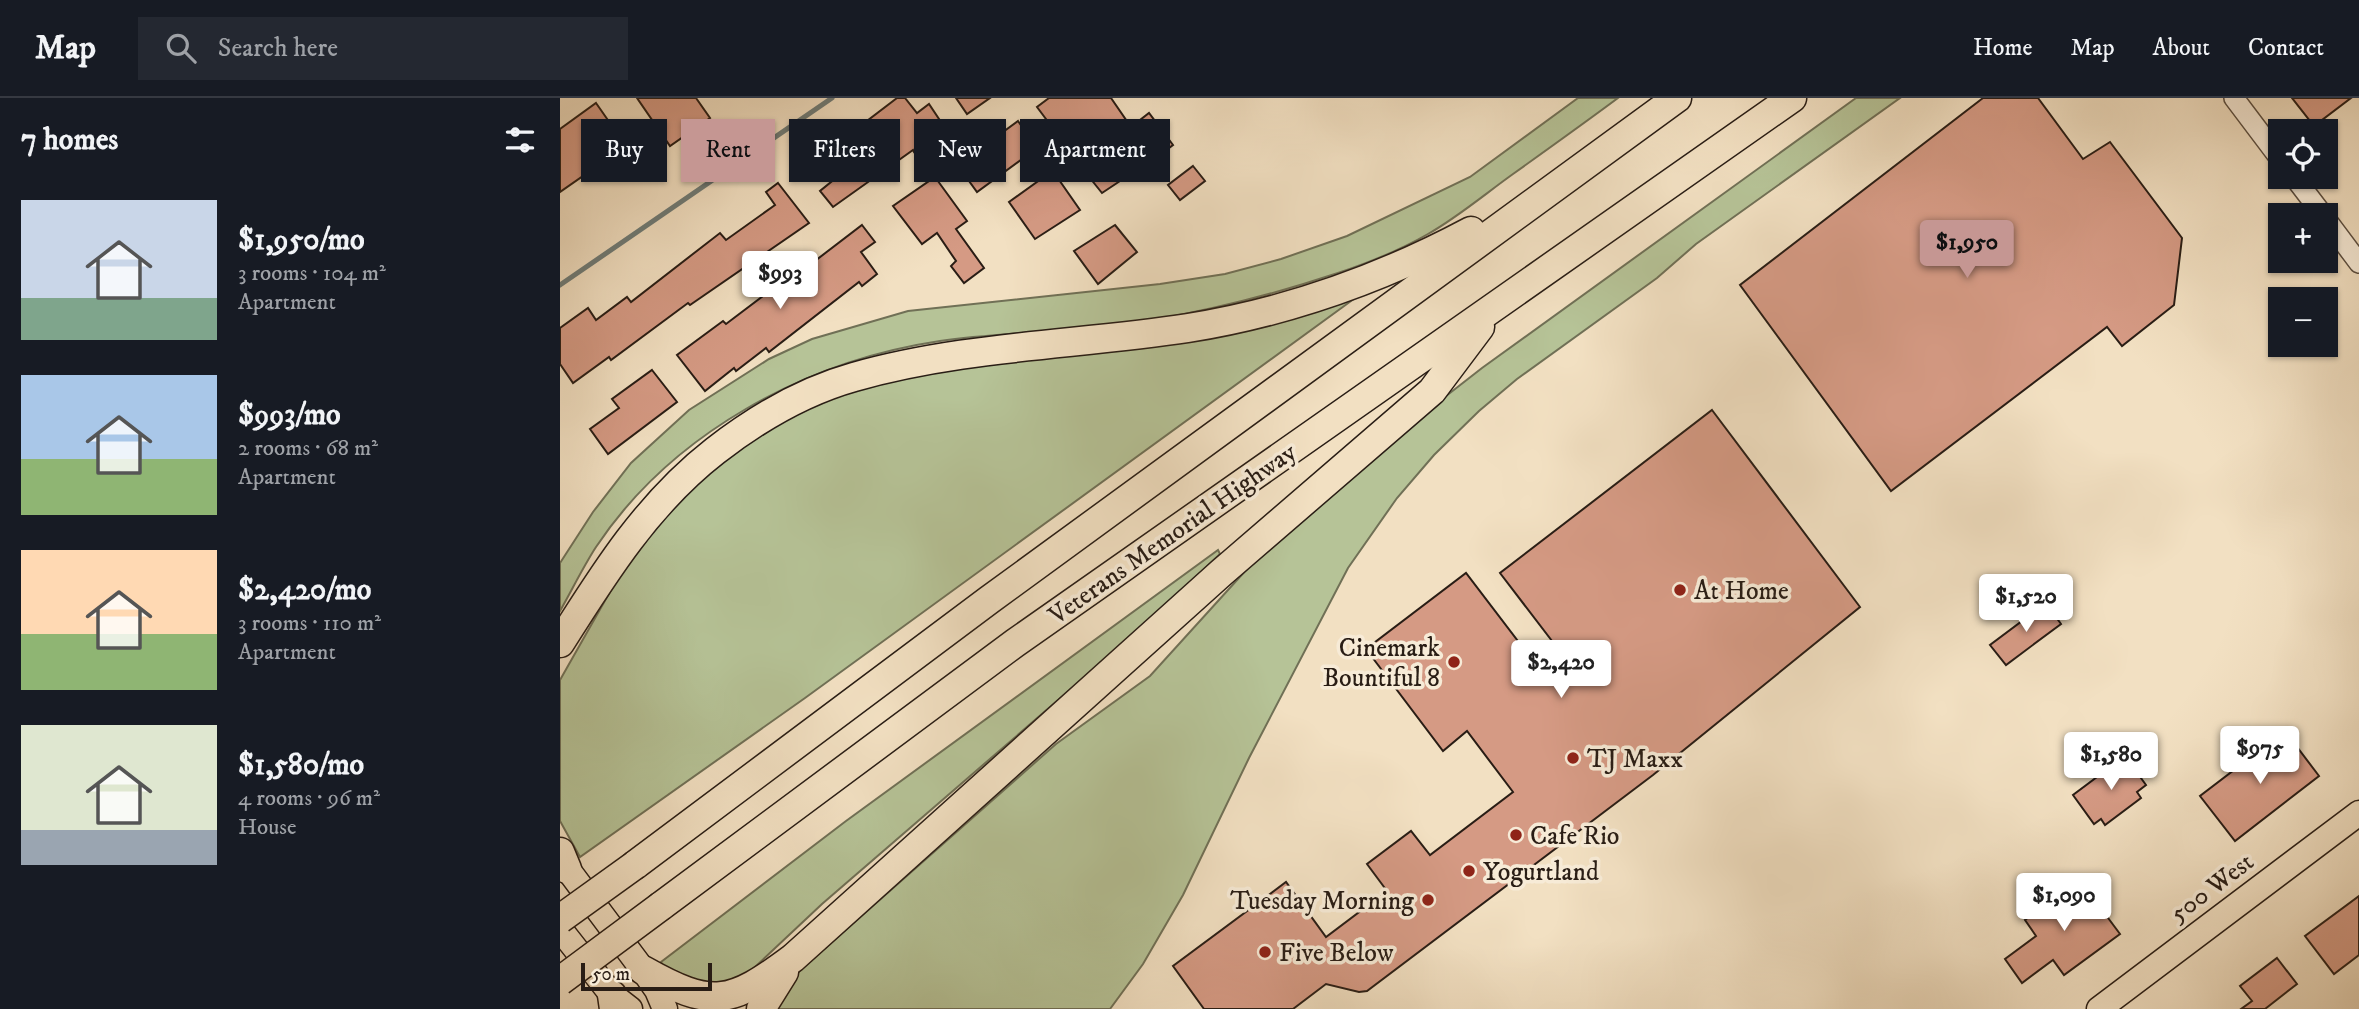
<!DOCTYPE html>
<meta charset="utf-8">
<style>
body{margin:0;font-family:"IM FELL DW Pica",serif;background:#242831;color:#f1f3f6;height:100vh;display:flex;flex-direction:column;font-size:26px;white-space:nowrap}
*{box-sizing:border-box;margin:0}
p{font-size:23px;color:#9ea1a6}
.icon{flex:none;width:38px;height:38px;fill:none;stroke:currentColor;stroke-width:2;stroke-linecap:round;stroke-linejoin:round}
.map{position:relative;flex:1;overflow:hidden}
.panel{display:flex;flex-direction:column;background:#171b24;width:560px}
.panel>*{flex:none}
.guide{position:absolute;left:21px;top:21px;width:665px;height:63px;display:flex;gap:14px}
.fabs{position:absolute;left:1708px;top:21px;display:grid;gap:14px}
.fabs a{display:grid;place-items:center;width:70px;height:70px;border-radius:0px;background:#171b24;box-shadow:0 2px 5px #0004;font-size:35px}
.scale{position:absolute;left:21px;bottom:18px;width:131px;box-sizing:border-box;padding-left:7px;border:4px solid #291d15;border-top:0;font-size:19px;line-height:24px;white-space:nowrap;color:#291d15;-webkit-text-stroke:5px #f7ebd7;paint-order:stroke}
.price{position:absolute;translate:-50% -60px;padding:0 16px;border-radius:7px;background:#fff;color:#222;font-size:23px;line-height:46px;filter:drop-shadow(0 2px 4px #0008)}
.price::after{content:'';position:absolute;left:50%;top:42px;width:21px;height:16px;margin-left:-10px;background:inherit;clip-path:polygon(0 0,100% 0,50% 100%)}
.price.selected{background:#c59692;color:#111}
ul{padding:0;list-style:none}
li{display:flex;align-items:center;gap:21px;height:175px;padding:0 21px}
li span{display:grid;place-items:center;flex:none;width:196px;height:140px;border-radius:0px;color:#555}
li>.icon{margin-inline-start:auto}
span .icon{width:84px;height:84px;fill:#fffc;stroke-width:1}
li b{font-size:30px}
h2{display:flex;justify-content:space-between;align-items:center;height:84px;padding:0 21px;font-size:30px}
.tag{padding:0 24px;border-radius:0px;background:#171b24;box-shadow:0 2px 5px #0004;font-size:24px;line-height:63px}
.tag.selected{background:#c59692;color:#111}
header{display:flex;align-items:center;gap:42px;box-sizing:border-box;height:98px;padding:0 35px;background:#171b24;border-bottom:2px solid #363941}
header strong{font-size:33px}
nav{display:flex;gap:38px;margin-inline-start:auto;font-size:24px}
.search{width:490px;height:63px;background:#242831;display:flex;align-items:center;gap:18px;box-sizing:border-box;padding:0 24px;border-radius:0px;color:#9ea1a6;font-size:26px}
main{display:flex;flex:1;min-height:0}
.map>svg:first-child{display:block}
.green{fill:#b6c397;stroke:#707056;stroke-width:2}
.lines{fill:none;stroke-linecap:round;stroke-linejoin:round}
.stream{stroke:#6f7c78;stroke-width:5}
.building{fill:#d59a84;stroke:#291d15;stroke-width:2}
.minor-casing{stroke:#5b4e40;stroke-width:22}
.major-casing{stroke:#291d15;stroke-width:27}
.highway-casing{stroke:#291d15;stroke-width:31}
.minor{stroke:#f7ebd7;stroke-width:19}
.major{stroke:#f2e0c2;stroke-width:24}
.highway{stroke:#f2e0c2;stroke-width:28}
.highway-bridge-casing{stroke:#291d15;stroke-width:31;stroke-linecap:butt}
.highway-bridge{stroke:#f2e0c2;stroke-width:28}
.poi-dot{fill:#8f2418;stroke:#f7ebd7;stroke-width:2.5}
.labels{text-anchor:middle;stroke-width:7;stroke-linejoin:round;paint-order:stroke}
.street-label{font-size:26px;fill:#291d15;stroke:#f7ebd7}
.poi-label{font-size:26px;fill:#291d15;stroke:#f7ebd7;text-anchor:start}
</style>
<header>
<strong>Map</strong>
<div class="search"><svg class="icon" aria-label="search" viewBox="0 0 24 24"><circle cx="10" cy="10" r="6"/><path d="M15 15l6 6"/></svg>Search here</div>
<nav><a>Home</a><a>Map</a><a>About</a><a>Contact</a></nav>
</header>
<main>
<section class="panel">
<h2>7 homes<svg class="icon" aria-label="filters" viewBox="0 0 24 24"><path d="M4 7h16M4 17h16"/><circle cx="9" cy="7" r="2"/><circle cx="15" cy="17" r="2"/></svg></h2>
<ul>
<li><span style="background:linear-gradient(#c9d6e8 70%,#7fa58c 0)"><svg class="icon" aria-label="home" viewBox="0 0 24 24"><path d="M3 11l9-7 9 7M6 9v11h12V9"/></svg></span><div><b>$1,950/mo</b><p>3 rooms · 104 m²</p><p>Apartment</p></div></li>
<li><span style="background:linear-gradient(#a9c7e8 60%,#8fb573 0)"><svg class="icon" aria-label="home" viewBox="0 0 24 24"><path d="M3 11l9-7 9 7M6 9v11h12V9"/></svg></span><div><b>$993/mo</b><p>2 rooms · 68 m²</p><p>Apartment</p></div></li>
<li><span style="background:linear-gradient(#ffd9b3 60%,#8fb573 0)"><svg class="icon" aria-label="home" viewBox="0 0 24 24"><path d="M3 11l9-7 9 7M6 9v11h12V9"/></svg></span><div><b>$2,420/mo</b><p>3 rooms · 110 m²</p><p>Apartment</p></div></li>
<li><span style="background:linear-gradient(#dfe7d0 75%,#9aa5b1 0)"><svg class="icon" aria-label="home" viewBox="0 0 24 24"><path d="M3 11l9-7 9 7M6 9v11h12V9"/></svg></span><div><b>$1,580/mo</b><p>4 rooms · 96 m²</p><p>House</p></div></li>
</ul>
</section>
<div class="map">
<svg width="1799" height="911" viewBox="0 0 1799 911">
<rect width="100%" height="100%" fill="#f2e0c2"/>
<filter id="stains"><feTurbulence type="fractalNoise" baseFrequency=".00286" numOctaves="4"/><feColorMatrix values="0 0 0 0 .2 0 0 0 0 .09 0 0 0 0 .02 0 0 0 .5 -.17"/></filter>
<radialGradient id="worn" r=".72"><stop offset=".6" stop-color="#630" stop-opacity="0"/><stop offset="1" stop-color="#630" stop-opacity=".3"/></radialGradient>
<g class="green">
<path d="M1018 0H1058C1023 26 988 51 953 76 925 96 898 119 868 136 840 152 808 165 778 175 718 195 656 211 593 222 523 234 450 233 380 243 246 263 112 335 36 449 23 469 12 492 0 513V465L33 414 71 365 129 312 209 261 252 241 348 213 600 186 665 176 721 161 787 138 910 79Z"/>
<polygon points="1296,0 1340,0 1136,146 1097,180 957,281 919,313 874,357 837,400 788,470 689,660 623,797 583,866 550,911 208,911 229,882 496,646 590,578 707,449 822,348 922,270"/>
<polygon points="802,195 245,600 20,759 0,723 0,582 64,469 91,426 155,362 282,290"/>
<polygon points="658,452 660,456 585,527 262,806 195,869 183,879 155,889 107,875 101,864 286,723"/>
</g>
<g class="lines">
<polyline class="stream" points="0,187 272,0"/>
</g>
<g class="building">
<polygon points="77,0 136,0 150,20 110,48"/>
<polygon points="337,0 345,0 357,15 369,6 385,30 354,54 353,52 273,109 260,93 297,63 304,71 325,54 303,26"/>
<polygon points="396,0 430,0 407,16"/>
<polygon points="489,0 551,0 571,29 589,15 613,47 590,64 578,48 562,61 538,27 507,49 477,9"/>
<polygon points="1423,0 1478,0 1523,61 1550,44 1622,140 1614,207 1562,248 1547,229 1331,393 1180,187"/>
<polygon points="1732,0 1791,0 1754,28"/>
<polygon points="36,5 66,48 0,94 0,31"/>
<polygon points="458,23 520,112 475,141 449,104 481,81 465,59 417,94 404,76 435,54 428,45"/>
<polygon points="558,60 569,77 542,95 530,80"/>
<polygon points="633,68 645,83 620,102 608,87"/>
<polygon points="375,79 407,123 396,131 424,170 404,185 391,168 396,163 377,135 362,146 333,108"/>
<polygon points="218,85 249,125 130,207 128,205 51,262 49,259 13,285 0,266 0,230 28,210 36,222 67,199 71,204 160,135 166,142 215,107 206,94"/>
<polygon points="302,127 315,144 301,154 317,176 302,188 299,184 209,254 206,250 176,273 174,270 145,293 117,257 163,223 166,226 228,179 230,182"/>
<polygon points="555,127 577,154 538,186 514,153"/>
<polygon points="92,272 117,304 48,356 30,331 59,310 52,301"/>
<polygon points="1152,312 1300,509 1093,677 807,893 799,894 766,886 733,911 644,911 613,868 726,784 766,839 827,793 807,766 851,733 870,757 953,694 907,633 883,653 806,551 906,475 983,576 1005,560 940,475"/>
<polygon points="1486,505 1501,526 1446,567 1430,547"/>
<polygon points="1725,633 1759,678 1675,743 1640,698"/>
<polygon points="1565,658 1586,687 1577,694 1581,700 1545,727 1541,721 1534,726 1513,697"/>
<polygon points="1519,781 1560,836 1504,877 1493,862 1462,885 1445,861 1476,838 1465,822"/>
<polygon points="1799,798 1799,857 1774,876 1745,838"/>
<polygon points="1717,860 1737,886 1705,911 1681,911 1692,903 1680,888"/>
</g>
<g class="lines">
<g class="minor-casing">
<g id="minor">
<polyline points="1674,0 1720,61"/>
<polyline points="1734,79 1763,117"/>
<polyline points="1766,121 1799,165"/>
</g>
</g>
<g class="major-casing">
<g id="major">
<polyline points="0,761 83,872 97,892 105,911"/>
<polyline points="0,831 52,897 70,911"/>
<polyline points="1539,911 1799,715"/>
</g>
</g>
<g class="highway-casing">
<g id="highway">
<path d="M0 545C44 475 88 405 155 353 195 322 244 293 294 279 402 248 517 247 628 230 728 214 821 181 911 133"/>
<polyline points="0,754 7,771"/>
<polyline points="75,767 429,502 1117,0"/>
<polyline points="101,808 455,545 1232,0"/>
<path d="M83 872C152 911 170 907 233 860L661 475 872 293 920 229"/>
<polyline points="52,897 54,911"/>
<polyline points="201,911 224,874"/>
</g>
</g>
<use href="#minor" class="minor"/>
<use href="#major" class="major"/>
<use href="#highway" class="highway"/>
<g class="highway-bridge-casing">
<g id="highway-bridge">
<polyline points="0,821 75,767"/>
<polyline points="0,883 101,808"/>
</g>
</g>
<use href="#highway-bridge" class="highway-bridge"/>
</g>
<g class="poi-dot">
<circle cx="1120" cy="492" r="7"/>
<circle cx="894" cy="564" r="7"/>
<circle cx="1013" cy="660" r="7"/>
<circle cx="956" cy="737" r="7"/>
<circle cx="909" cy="773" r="7"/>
<circle cx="868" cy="802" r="7"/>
<circle cx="705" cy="854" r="7"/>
</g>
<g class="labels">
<g class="street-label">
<text transform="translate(612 435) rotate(-35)" y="9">Veterans Memorial Highway</text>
<text transform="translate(1651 789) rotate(-37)" y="9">500 West</text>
</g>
<g class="poi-label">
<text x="1134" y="501">At Home</text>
<text x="880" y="558" text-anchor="end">Cinemark<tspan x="880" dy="30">Bountiful 8</tspan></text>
<text x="1027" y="669">TJ Maxx</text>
<text x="970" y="746">Cafe Rio</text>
<text x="923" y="782">Yogurtland</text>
<text x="854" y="811" text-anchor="end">Tuesday Morning</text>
<text x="719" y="863">Five Below</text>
</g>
</g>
<rect width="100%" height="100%" filter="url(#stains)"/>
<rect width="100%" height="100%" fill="url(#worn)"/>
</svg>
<div class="fabs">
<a><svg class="icon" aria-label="locate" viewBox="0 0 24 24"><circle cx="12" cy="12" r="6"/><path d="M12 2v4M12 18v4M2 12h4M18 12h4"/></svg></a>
<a>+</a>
<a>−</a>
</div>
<div class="scale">50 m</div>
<b class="price selected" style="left:1407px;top:182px">$1,950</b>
<b class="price" style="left:220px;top:213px">$993</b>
<b class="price" style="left:1466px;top:536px">$1,520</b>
<b class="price" style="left:1001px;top:602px">$2,420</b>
<b class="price" style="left:1700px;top:688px">$975</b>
<b class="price" style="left:1551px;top:694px">$1,580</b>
<b class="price" style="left:1504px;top:835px">$1,090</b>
<div class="guide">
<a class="tag">Buy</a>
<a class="tag selected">Rent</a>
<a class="tag">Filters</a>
<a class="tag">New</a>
<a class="tag">Apartment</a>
</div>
</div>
</main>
